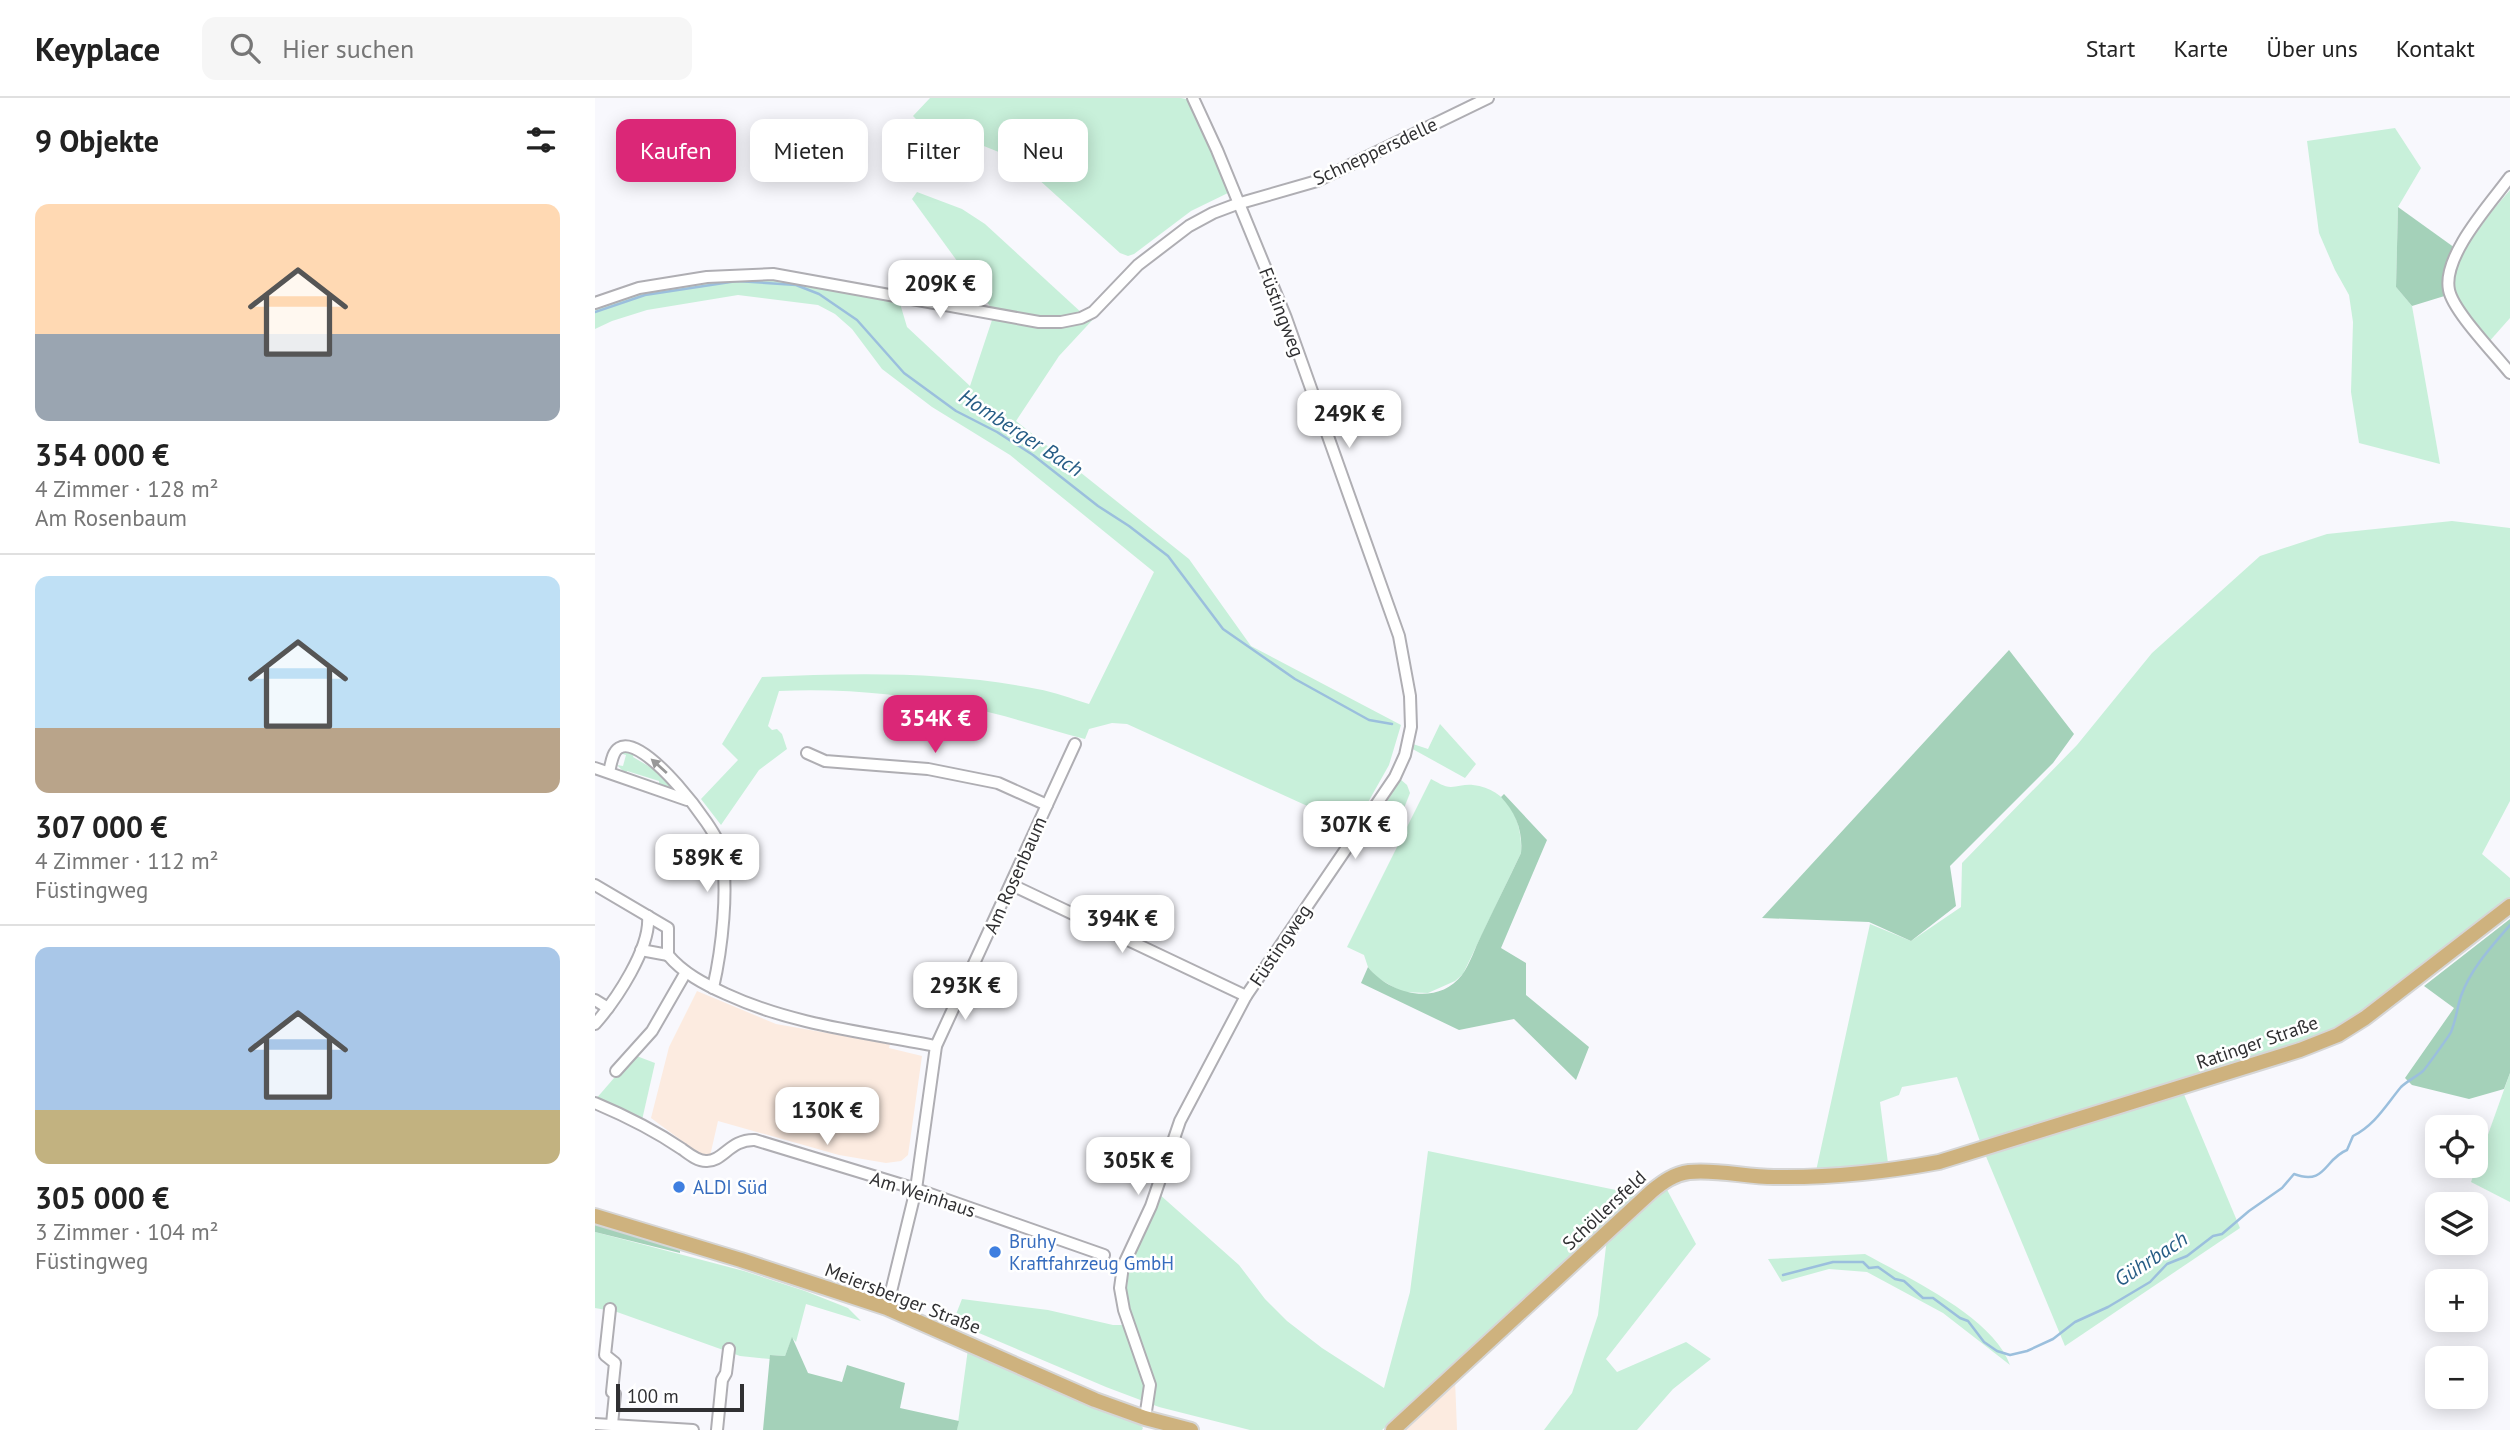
<!DOCTYPE html>
<html lang="de">
<meta charset="utf-8">
<style>
body{margin:0;font-family:"PT Sans",sans-serif;background:#f6f6f6;color:#222;height:100vh;display:flex;flex-direction:column;font-size:26px;white-space:nowrap}
*{box-sizing:border-box;margin:0}
p{font-size:23px;color:#767676}
.icon{flex:none;width:38px;height:38px;fill:none;stroke:currentColor;stroke-width:2;stroke-linecap:round;stroke-linejoin:round}
.map{position:relative;flex:1;overflow:hidden}
.sheet{display:flex;flex-direction:column;background:#fff;width:595px}
.sheet>*{flex:none}
.guide{position:absolute;left:21px;top:21px;width:665px;height:63px;display:flex;gap:14px}
.buttons{position:absolute;left:1830px;top:1017px;display:grid;gap:14px}
.buttons a{display:grid;place-items:center;width:63px;height:63px;border-radius:14px;background:#fff;box-shadow:0 4px 18px #0003;font-size:35px}
.scale{position:absolute;left:21px;bottom:18px;width:128px;box-sizing:border-box;padding-left:7px;border:4px solid #303032;border-top:0;font-size:19px;line-height:24px;white-space:nowrap;color:#303032;-webkit-text-stroke:5px #fff;paint-order:stroke}
.price{position:absolute;translate:-50% -60px;padding:0 16px;border-radius:14px;background:#fff;color:#222;font-size:23px;line-height:46px;filter:drop-shadow(0 2px 4px #0008)}
.price::after{content:'';position:absolute;left:50%;top:42px;width:21px;height:16px;margin-left:-10px;background:inherit;clip-path:polygon(0 0,100% 0,50% 100%)}
.price.active{background:#db2777;color:#fff}
ul{padding:0;list-style:none}
li{display:grid;align-content:center;gap:14px;height:371px;padding:0 35px}
li+li{border-top:2px solid #e0e0e0}
li span{display:grid;place-items:center;height:217px;border-radius:14px;color:#555}
li>.icon{margin-inline-start:auto}
span .icon{width:126px;height:126px;fill:#fffc;stroke-width:1}
li b{font-size:30px}
h2{display:flex;justify-content:space-between;align-items:center;height:84px;padding:0 35px;font-size:30px}
.pill{padding:0 24px;border-radius:14px;background:#fff;box-shadow:0 4px 18px #0003;font-size:24px;line-height:63px}
.pill.active{background:#db2777;color:#fff}
header{display:flex;align-items:center;gap:42px;box-sizing:border-box;height:98px;padding:0 35px;background:#fff;border-bottom:2px solid #e0e0e0}
header strong{font-size:33px}
nav{display:flex;gap:38px;margin-inline-start:auto;font-size:24px}
.search{width:490px;height:63px;background:#f6f6f6;display:flex;align-items:center;gap:18px;box-sizing:border-box;padding:0 24px;border-radius:14px;color:#767676;font-size:26px}
main{display:flex;flex:1;min-height:0}
.map>svg:first-child{display:block}
.commercial{fill:#fcebe0}
.green{fill:#c8f0da}
.forest{fill:#a4d1b9}
.lines{fill:none;stroke-linecap:round;stroke-linejoin:round}
.stream{stroke:#9bbfdd;stroke-width:2.5}
.minor-casing{stroke:#afaeb3;stroke-width:14}
.major-casing{stroke:#d6d6d6;stroke-width:18}
.minor{stroke:#fff;stroke-width:10}
.major{stroke:#ceb27e;stroke-width:14}
.oneway{fill:#989898}
.shop-dot{fill:#3f7fe0;stroke:#fff;stroke-width:2.5}
.labels{text-anchor:middle;stroke-width:5;stroke-linejoin:round;paint-order:stroke}
.street-label{font-size:19px;fill:#303032;stroke:#fff}
.shop-label{font-size:19px;fill:#366cbe;stroke:#fff;text-anchor:start}
.water-label{font-size:21px;font-style:italic;fill:#265c85;stroke:#fff}
</style>
<header>
<strong>Keyplace</strong>
<div class="search"><svg class="icon" aria-label="search" viewBox="0 0 24 24"><circle cx="10" cy="10" r="6"/><path d="M15 15l6 6"/></svg>Hier suchen</div>
<nav><a>Start</a><a>Karte</a><a>Über uns</a><a>Kontakt</a></nav>
</header>
<main>
<section class="sheet">
<h2>9 Objekte<svg class="icon" aria-label="filters" viewBox="0 0 24 24"><path d="M4 7h16M4 17h16"/><circle cx="9" cy="7" r="2"/><circle cx="15" cy="17" r="2"/></svg></h2>
<ul>
<li><span style="background:linear-gradient(#ffd9b3 60%,#9aa5b1 0)"><svg class="icon" aria-label="home" viewBox="0 0 24 24"><path d="M3 11l9-7 9 7M6 9v11h12V9"/></svg></span><div><b>354 000 €</b><p>4 Zimmer · 128 m²</p><p>Am Rosenbaum</p></div></li>
<li><span style="background:linear-gradient(#bfe0f5 70%,#b9a48a 0)"><svg class="icon" aria-label="home" viewBox="0 0 24 24"><path d="M3 11l9-7 9 7M6 9v11h12V9"/></svg></span><div><b>307 000 €</b><p>4 Zimmer · 112 m²</p><p>Füstingweg</p></div></li>
<li><span style="background:linear-gradient(#a9c7e8 75%,#c2b280 0)"><svg class="icon" aria-label="home" viewBox="0 0 24 24"><path d="M3 11l9-7 9 7M6 9v11h12V9"/></svg></span><div><b>305 000 €</b><p>3 Zimmer · 104 m²</p><p>Füstingweg</p></div></li>
</ul>
</section>
<div class="map">
<svg width="1915" height="1332" viewBox="0 0 1915 1332">
<rect width="100%" height="100%" fill="#f8f8fd"/>
<g class="commercial">
<polygon points="102,893 181,926 295,946 294,950 327,958 313,1057 306,1063 291,1065 244,1057 123,1023 115,1058 106,1057 56,1020 74,949"/>
<polygon points="860,1281 862,1332 807,1332"/>
</g>
<g class="green">
<polygon points="335,0 586,0 595,2 635,94 596,113 539,156 533,158 525,155 421,61 364,38 366,32 321,21 318,18"/>
<polygon points="1800,30 1826,70 1803,109 1801,189 1817,208 1845,366 1764,345 1756,294 1758,224 1754,197 1740,172 1724,135 1712,43"/>
<polygon points="1915,92 1915,220 1892,246 1856,196 1867,155 1897,113"/>
<path d="M322 94 367 111 390 126 488 216C455 223 429 218 397 211L317 101Z"/>
<path d="M177 178 304 202 312 229 375 288 398 219 425 225 503 216 464 258 421 323 594 461 656 548 806 627 794 667 758 731 752 726 532 626 517 625 494 631 490 641C451 631 411 617 371 609 309 596 246 590 184 593L173 628 177 632 182 631 187 636 192 651 164 672 126 727 106 701 143 662 127 646 167 579C259 575 352 573 442 591 460 594 477 601 494 606L559 474 415 357 337 309 287 271 257 231 240 216 223 207 143 197 52 212 17 223 0 231V207L73 186Z"/>
<polygon points="1857,423 1915,430 1915,703 1887,756 1915,780 1915,803 1769,917 1722,942 1387,1049 1362,979 1307,989 1304,997 1285,1004 1293,1065 1221,1073 1275,826 1316,843 1366,809 1367,765 1482,647 1557,555 1665,458 1732,436"/>
<polygon points="845,626 881,666 870,680 814,649 815,645 833,651"/>
<polygon points="27,652 39,656 38,659 67,676 84,694 64,686 64,683 32,673 31,676 22,667 28,668 31,657 24,655"/>
<polygon points="805,681 812,687 815,695 798,738 778,728"/>
<path d="M836 681C842 684 849 689 856 689 863 689 870 686 878 687 913 691 928 723 926 755L868 876 860 883 833 895 807 894 781 879 773 869 769 857 752 849Z"/>
<polygon points="39,957 60,965 47,1022 0,1002"/>
<polygon points="1915,975 1915,1104 1876,1084"/>
<polygon points="1588,994 1645,1130 1470,1248 1390,1056"/>
<polygon points="833,1053 1045,1097 787,1332 655,1332 564,1309 511,1289 358,1224 367,1201 453,1212 518,1227 536,1227 531,1199 534,1171 564,1096 644,1167 670,1201 692,1223 727,1250 789,1290 815,1194"/>
<polygon points="1070,1088 1101,1146 1011,1261 1022,1274 1091,1244 1116,1261 1078,1291 1042,1332 949,1332 977,1295 1003,1217 1012,1140"/>
<polygon points="0,1134 149,1173 210,1193 253,1210 266,1223 211,1206 201,1244 197,1240 190,1258 175,1257 175,1261 145,1258 22,1214 0,1210"/>
<path d="M1270 1156C1313 1180 1398 1219 1415 1267L1348 1215 1272 1174 1234 1171 1187 1184 1173 1161Z"/>
<polygon points="373,1251 544,1325 548,1330 547,1332 362,1332"/>
</g>
<g class="forest">
<polygon points="1803,109 1867,155 1856,196 1817,208 1801,189"/>
<polygon points="1414,552 1479,636 1458,665 1355,768 1361,808 1316,843 1274,824 1167,820"/>
<path d="M909 696 952 742 906 850 931 865V897L994 949 981 982 919 921 864 932 766 885 773 869C794 896 842 909 867 877 875 866 880 850 886 838 899 810 913 783 926 755 928 733 921 715 906 699Z"/>
<polygon points="1915,821 1915,975 1909,991 1874,1001 1817,987 1810,980 1859,910 1829,888"/>
<polygon points="0,1126 85,1150 85,1155 0,1134"/>
<polygon points="197,1239 213,1275 247,1284 252,1267 310,1285 305,1310 364,1323 362,1332 168,1332 175,1257 190,1258"/>
</g>
<g class="lines">
<g class="stream">
<polyline points="0,214 50,197 142,183 201,187 224,196 262,222 309,275 361,313 402,334 438,357 503,408 534,428 573,458 628,531 700,581 774,622 797,626"/>
<path d="M1188 1177 1238 1164H1268L1274 1170 1283 1169 1300 1181 1309 1183 1328 1200H1338L1365 1220 1373 1223 1389 1244 1402 1253 1415 1257 1432 1253 1458 1241 1480 1224 1513 1209 1555 1184 1572 1166 1592 1158 1618 1138 1627 1136 1654 1113 1687 1090 1699 1076C1731 1088 1729 1061 1752 1052L1758 1038C1780 1027 1791 1007 1806 989 1812 983 1821 979 1828 973 1831 970 1854 938 1856 934 1861 922 1862 910 1866 898 1876 870 1897 848 1915 827"/>
</g>
<g class="minor-casing">
<g id="minor">
<path d="M1915 79C1896 105 1847 158 1854 192 1858 213 1900 256 1915 275"/>
<polyline points="0,205 44,190 112,179 178,176 444,224 466,224 486,220 498,214 543,167 594,128 618,115 642,106 722,83 893,0"/>
<polyline points="212,655 230,663 333,671 403,685 452,707"/>
<polyline points="0,670 92,702"/>
<path d="M14 674C16 667 17 654 24 650 48 634 121 730 126 751 134 790 127 851 118 890"/>
<polyline points="0,787 73,830 73,857"/>
<polyline points="417,787 651,898"/>
<polyline points="46,852 73,857"/>
<path d="M73 857C88 875 109 886 131 896 198 927 269 934 341 948"/>
<polyline points="0,902 13,910"/>
<path d="M0 926C21 902 56 850 53 818"/>
<polyline points="21,973 57,933 91,874"/>
<path d="M0 1005C31 1018 59 1032 87 1051 94 1056 102 1063 111 1063 128 1064 135 1041 160 1042L321 1091 509 1157"/>
<polyline points="292,1210 321,1091 341,948 480,646"/>
<polyline points="15,1211 10,1257 20,1265 17,1294 20,1296 17,1326"/>
<polyline points="550,1320 555,1287 529,1212 525,1190 528,1168 556,1108 585,1023 651,898 800,679 810,657 816,629 815,598 804,538 691,220 622,52 598,0"/>
<polyline points="0,1326 98,1332"/>
<polyline points="122,1332 127,1282 131,1275 134,1251"/>
</g>
</g>
<g class="major-casing">
<g id="major">
<polyline points="0,1118 146,1162 292,1210 500,1302 550,1320 596,1332"/>
<path d="M798 1332 1057 1093C1068 1084 1079 1076 1094 1074 1122 1071 1151 1079 1179 1079 1234 1080 1290 1074 1344 1064L1705 952 1743 937 1770 920 1915 808"/>
</g>
</g>
<use href="#minor" class="minor"/>
<use href="#major" class="major"/>
</g>
<defs><path id="oneway-solid" d="M-6-.8H1V-3.2L6.5 0L1 3.2V.8H-6Z" transform="scale(1.75)"/></defs>
<use class="oneway" href="#oneway-solid" transform="translate(64 668) rotate(-138)"/>
<g class="shop-dot">
<circle cx="84" cy="1089" r="7"/>
<circle cx="400" cy="1154" r="7"/>
</g>
<g class="labels">
<g class="street-label">
<text transform="translate(780 53) rotate(-25)" y="7">Schneppersdelle</text>
<text transform="translate(687 214) rotate(69)" y="7">Füstingweg</text>
<text transform="translate(420 777) rotate(-66)" y="7">Am Rosenbaum</text>
<text transform="translate(685 847) rotate(-56)" y="7">Füstingweg</text>
<text transform="translate(1662 944) rotate(-19)" y="7">Ratinger Straße</text>
<text transform="translate(328 1096) rotate(18)" y="7">Am Weinhaus</text>
<text transform="translate(1009 1112) rotate(-43)" y="7">Schöllersfeld</text>
<text transform="translate(308 1200) rotate(21)" y="7">Meiersberger Straße</text>
</g>
<g class="shop-label">
<text x="98" y="1096">ALDI Süd</text>
<text x="414" y="1150">Bruhy<tspan x="414" dy="22">Kraftfahrzeug GmbH</tspan></text>
</g>
<g class="water-label">
<text transform="translate(426 335) rotate(33)" y="7">Homberger Bach</text>
<text transform="translate(1556 1161) rotate(-33)" y="7">Gührbach</text>
</g>
</g>
</svg>
<div class="buttons">
<a><svg class="icon" aria-label="locate" viewBox="0 0 24 24"><circle cx="12" cy="12" r="6"/><path d="M12 2v4M12 18v4M2 12h4M18 12h4"/></svg></a>
<a><svg class="icon" aria-label="layers" viewBox="0 0 24 24"><path d="M12 4l9 5-9 5-9-5zM3 14l9 5 9-5"/></svg></a>
<a>+</a>
<a>−</a>
</div>
<div class="scale">100 m</div>
<b class="price" style="left:345px;top:222px">209K €</b>
<b class="price" style="left:754px;top:352px">249K €</b>
<b class="price active" style="left:340px;top:657px">354K €</b>
<b class="price" style="left:760px;top:763px">307K €</b>
<b class="price" style="left:112px;top:796px">589K €</b>
<b class="price" style="left:527px;top:857px">394K €</b>
<b class="price" style="left:370px;top:924px">293K €</b>
<b class="price" style="left:232px;top:1049px">130K €</b>
<b class="price" style="left:543px;top:1099px">305K €</b>
<div class="guide">
<a class="pill active">Kaufen</a>
<a class="pill">Mieten</a>
<a class="pill">Filter</a>
<a class="pill">Neu</a>
</div>
</div>
</main>
